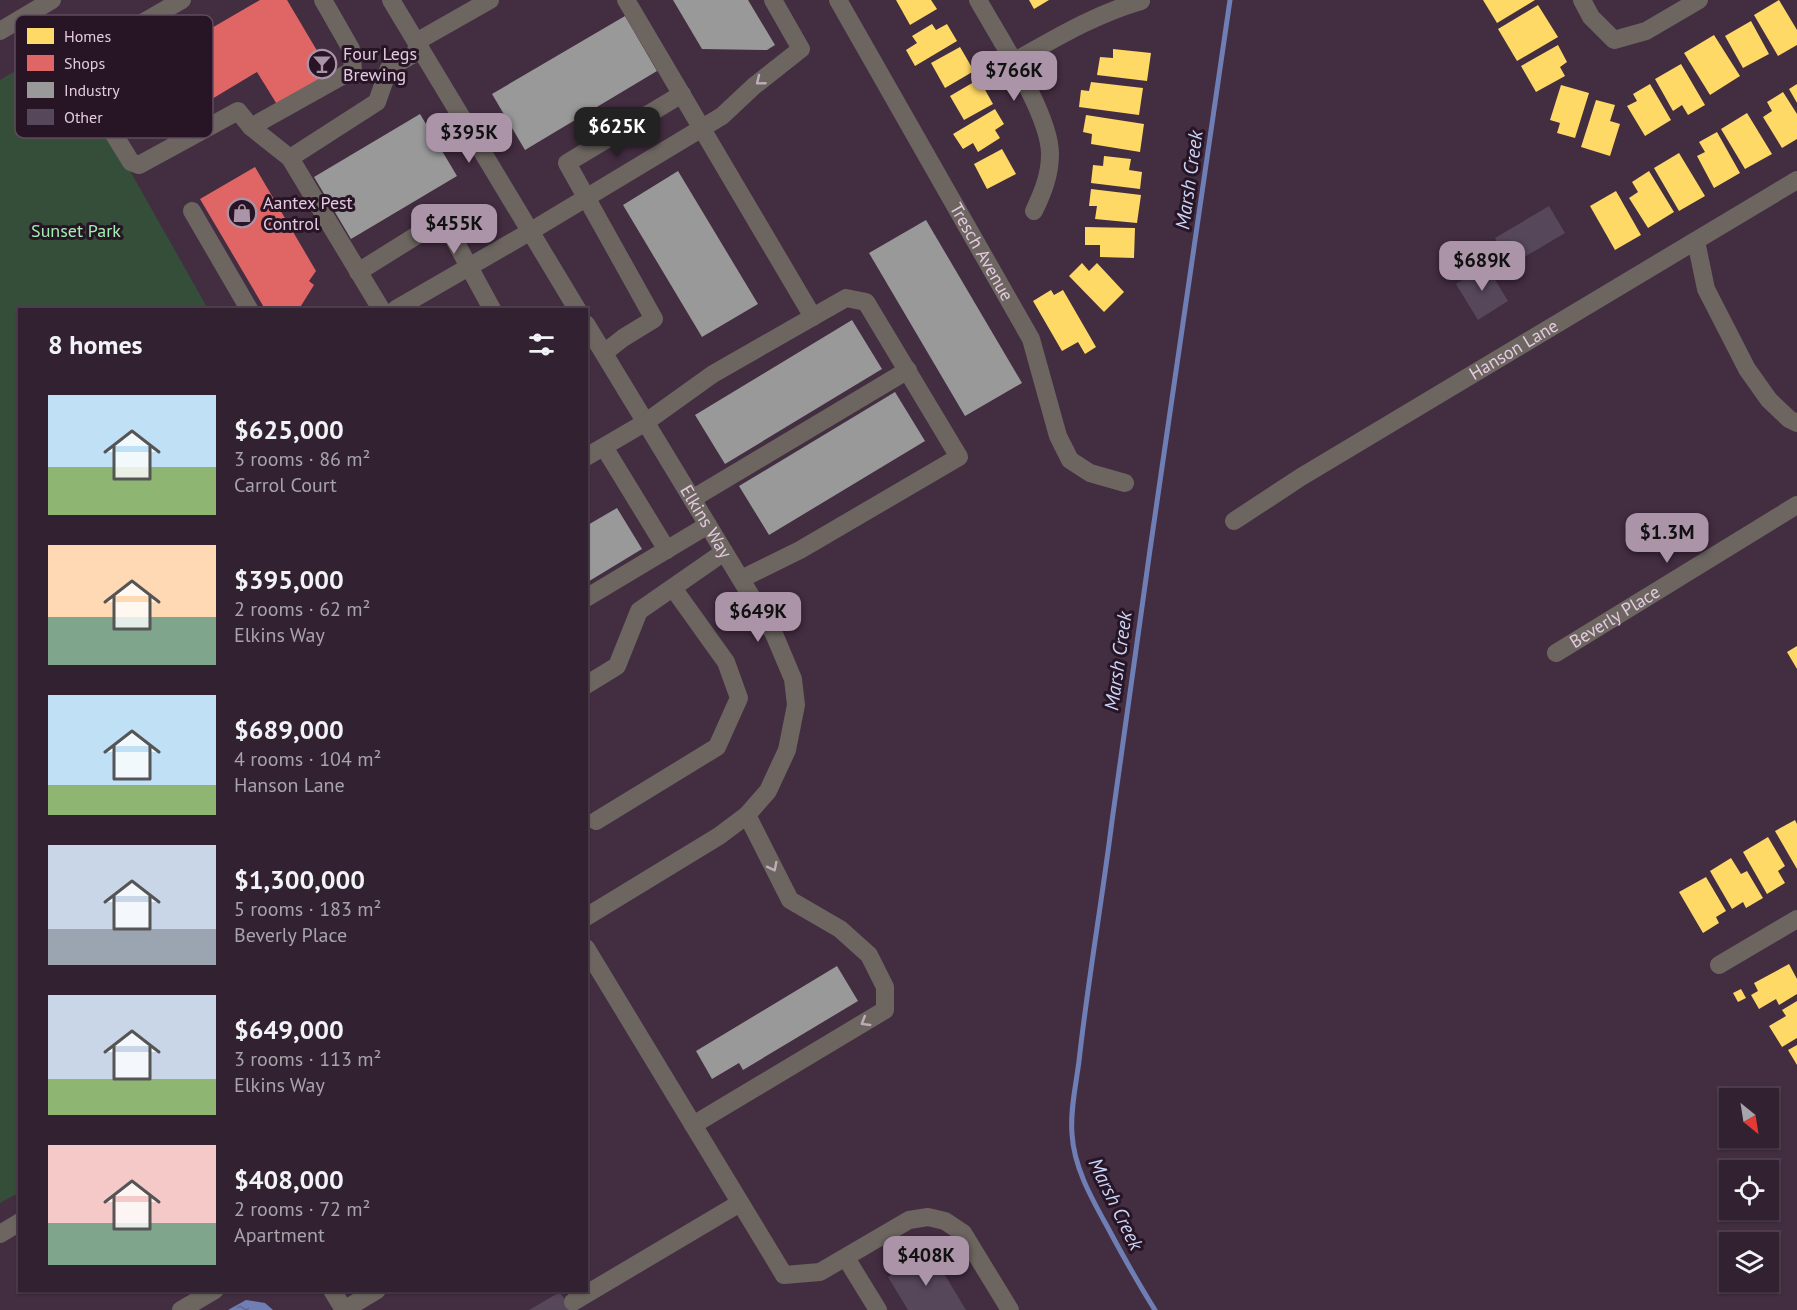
<!DOCTYPE html>
<meta charset="utf-8">
<style>
body{margin:0;font-family:"PT Sans",sans-serif;background:#3a2a39;color:#f1f3f6;height:100vh;display:flex;flex-direction:column;font-size:22px;white-space:nowrap}
*{box-sizing:border-box;margin:0}
p{font-size:20px;color:#a8a4ab}
.icon{flex:none;width:33px;height:33px;fill:none;stroke:currentColor;stroke-width:2;stroke-linecap:round;stroke-linejoin:round}
.map{position:relative;flex:1;overflow:hidden}
.details{position:absolute;left:18px;top:308px;width:570px;height:984px;display:flex;flex-direction:column;background:#322231;border-radius:0px;box-shadow:0 2px 4px #0004,0 0 0 2px #4d3f4d}
.details>*{flex:none}
.needle{width:39px;rotate:150deg}
.tools{position:absolute;left:1719px;top:1088px;display:grid;gap:12px}
.tools a{display:grid;place-items:center;width:60px;height:60px;border-radius:0px;background:#322231;box-shadow:0 2px 4px #0004,0 0 0 2px #4d3f4d;font-size:30px}
.price{position:absolute;translate:-50% -51px;padding:0 14px;border-radius:12px;background:#ab93a8;color:#111;font-size:20px;line-height:39px;filter:drop-shadow(0 2px 3px #0008)}
.price::after{content:'';position:absolute;left:50%;top:36px;width:18px;height:14px;margin-left:-9px;background:inherit;clip-path:polygon(0 0,100% 0,50% 100%)}
.price.current{background:#222;color:#fff}
ul{padding:0;list-style:none}
li{display:flex;align-items:center;gap:18px;height:150px;padding:0 30px}
li span{display:grid;place-items:center;flex:none;width:168px;height:120px;border-radius:0px;color:#555}
li>.icon{margin-inline-start:auto}
span .icon{width:72px;height:72px;fill:#fffc;stroke-width:1}
li b{font-size:26px}
h2{display:flex;justify-content:space-between;align-items:center;height:72px;padding:0 30px;font-size:26px}
.map>svg:first-child{display:block}
.green{fill:#354e3a}
.water{fill:url(#water-ripples)}
.homes{fill:#ffd966}
.shops{fill:#e06666}
.industry{fill:#999}
.lines{fill:none;stroke-linecap:round;stroke-linejoin:round}
.stream{stroke:#6f7eb5;stroke-width:5}
.building{fill:#56475a}
.minor{stroke:#6c6560;stroke-width:18}
.oneway{stroke:#bfacba}
.labels{text-anchor:middle;stroke-width:6;stroke-linejoin:round;paint-order:stroke}
.poi-label{font-size:18px;fill:#e3cae0;stroke:#271526;text-anchor:start}
.park-label{font-size:18px;fill:#a0f1af;stroke:#271526}
.street-label{font-size:18px;fill:#e3cae0;stroke:#271526}
.water-label{font-size:20px;font-style:italic;fill:#cad6f8;stroke:#271526}
.key{fill:#271526;stroke:#5f4b5e;stroke-width:1.5}
.key-label{font-size:16px;fill:#e3cae0}
</style>
<div class="map">
<svg width="1797" height="1310" viewBox="0 0 1797 1310">
<defs>
<pattern id="water-ripples" width="26" height="14" patternUnits="userSpaceOnUse" patternTransform="scale(1.5)"><rect width="26" height="14" fill="#6f7eb5"/><path d="M2 4q2-2 4 0t4 0M15 11q2-2 4 0t4 0" fill="none" stroke="#60678d"/></pattern>
</defs>
<rect width="100%" height="100%" fill="#432d41"/>
<polygon class="green" points="59,45 208,309 20,309 20,1192 0,1203 0,80"/>
<polygon class="water" points="246,1300 265,1303 273,1310 228,1310"/>
<g class="homes">
<polygon points="896,0 931,0 937,9 910,25"/>
<polygon points="1029,0 1049,0 1034,9"/>
<polygon points="1483,0 1535,0 1497,23"/>
<polygon points="1779,0 1797,30 1797,45 1778,56 1754,15"/>
<polygon points="1538,5 1558,37 1517,61 1498,29"/>
<polygon points="1751,21 1769,54 1743,68 1725,36"/>
<polygon points="932,24 936,30 947,24 957,41 915,66 906,50 917,43 912,36"/>
<polygon points="1714,35 1740,76 1710,95 1684,53"/>
<polygon points="1558,45 1567,62 1560,67 1565,76 1536,92 1521,66"/>
<polygon points="960,47 974,71 945,88 931,63"/>
<polygon points="1113,49 1151,53 1147,81 1097,75 1100,57 1113,58"/>
<polygon points="1681,64 1705,105 1688,115 1682,105 1673,111 1655,79"/>
<polygon points="979,79 993,104 964,120 950,96"/>
<polygon points="1091,82 1143,88 1139,115 1079,107 1081,90 1089,91"/>
<polygon points="1650,84 1671,120 1645,136 1627,106 1637,101 1633,94"/>
<polygon points="1797,84 1797,103 1789,89"/>
<polygon points="1561,85 1589,93 1575,138 1557,133 1560,123 1550,120"/>
<polygon points="1783,92 1797,114 1797,139 1782,148 1763,117 1772,111 1767,102"/>
<polygon points="1596,100 1615,105 1610,121 1620,124 1610,156 1581,147"/>
<polygon points="995,109 1004,124 995,130 1000,138 978,152 973,143 963,149 953,134"/>
<polygon points="1747,113 1772,154 1745,169 1721,129"/>
<polygon points="1086,115 1144,124 1140,152 1091,144 1092,134 1083,132"/>
<polygon points="1717,132 1740,173 1714,188 1697,156 1705,152 1699,142"/>
<polygon points="1002,149 1016,174 987,189 974,164"/>
<polygon points="1679,153 1705,196 1679,211 1654,168"/>
<polygon points="1104,156 1131,159 1129,170 1142,172 1140,189 1091,183 1093,165 1103,166"/>
<polygon points="1649,171 1674,212 1648,228 1629,198 1638,192 1632,182"/>
<polygon points="1091,189 1141,195 1137,223 1095,219 1097,206 1089,206"/>
<polygon points="1616,191 1641,235 1615,250 1590,206"/>
<polygon points="1085,227 1135,228 1134,258 1100,257 1100,245 1085,245"/>
<polygon points="1082,263 1089,271 1097,263 1124,292 1104,312 1069,276"/>
<polygon points="1051,290 1054,295 1063,290 1096,347 1085,354 1078,342 1062,351 1033,301"/>
<polygon points="1797,646 1797,669 1787,652"/>
<polygon points="1795,820 1797,824 1797,869 1775,831"/>
<polygon points="1768,837 1785,866 1778,871 1785,883 1767,894 1743,852"/>
<polygon points="1731,858 1741,874 1747,871 1763,898 1746,908 1743,902 1732,909 1710,871"/>
<polygon points="1706,877 1726,911 1716,917 1719,923 1703,933 1679,892"/>
<polygon points="1789,964 1797,979 1797,994 1779,1005 1776,999 1759,1009 1751,995 1758,991 1754,983"/>
<polygon points="1741,989 1746,998 1738,1002 1733,993"/>
<polygon points="1797,1001 1797,1038 1782,1047 1769,1026 1786,1016 1782,1010"/>
<polygon points="1797,1045 1797,1065 1788,1050"/>
</g>
<g class="shops">
<polygon points="260,0 287,0 319,54 335,57 331,74 278,106 257,72 147,138 114,83 119,67 138,72 164,57 161,52 207,24 210,29"/>
<polygon points="255,167 316,271 309,281 314,285 299,309 265,309 200,199"/>
</g>
<g class="industry">
<polygon points="673,0 748,0 775,45 767,50 702,49"/>
<polygon points="625,16 657,71 525,150 492,94"/>
<polygon points="420,114 457,176 351,239 314,177"/>
<polygon points="678,171 758,304 702,337 623,205"/>
<polygon points="926,220 1022,383 965,416 869,253"/>
<polygon points="852,320 882,369 725,464 695,415"/>
<polygon points="895,392 925,441 769,535 739,486"/>
<polygon points="617,508 642,549 586,583 586,526"/>
<polygon points="837,966 858,1001 743,1070 739,1063 712,1079 696,1051"/>
</g>
<g class="lines">
<path class="stream" d="M1155 1310C1138 1283 1123 1256 1108 1228 1092 1199 1074 1168 1072 1134 1070 1110 1076 1085 1079 1061 1088 980 1102 901 1112 821 1149 547 1191 274 1230 0"/>
</g>
<g class="building">
<polygon points="1549,206 1565,233 1511,265 1495,238"/>
<polygon points="1486,265 1508,301 1478,320 1456,284"/>
<polygon points="931,1252 966,1310 908,1310 888,1277"/>
<polygon points="560,1292 571,1310 529,1310"/>
</g>
<g class="lines">
<g class="minor">
<polyline points="182,0 109,42 74,66 83,84 131,162 139,165 238,111 251,127 290,158"/>
<polyline points="391,0 577,309"/>
<polyline points="626,0 813,317"/>
<path id="s1" d="M838 0 1031 339 1058 436 1070 460 1090 473 1125 483"/>
<path d="M978 0C998 36 1050 114 1050 154 1050 175 1043 192 1034 211"/>
<polyline points="1582,0 1591,17 1614,40 1646,31 1699,0"/>
<polyline points="0,31 52,0"/>
<polyline points="416,42 490,0"/>
<path d="M1013 62C1054 39 1095 14 1141 1"/>
<polyline points="251,127 353,70 351,49 323,0"/>
<polyline points="192,211 249,309"/>
<polyline points="1696,241 1706,289 1747,369 1769,400 1789,419 1797,423"/>
<polyline points="358,272 443,219 492,309"/>
<polyline points="381,309 290,158 377,102 389,68 421,50"/>
<polyline points="396,309 531,231 722,116 754,86 801,49 773,0"/>
<path id="s2" d="M586 324 774 634 793 679 796 705 787 750 768 791 747 815 719 836 586 917"/>
<polyline points="604,353 623,338 654,319 567,163 682,94"/>
<polyline points="604,447 667,550"/>
<polyline points="586,457 646,422 713,374 846,298 866,302 959,457 800,550 741,579"/>
<polyline points="692,499 908,370"/>
<path id="s3" d="M1234 521 1301 477 1797 180"/>
<polyline points="586,598 708,525"/>
<path id="s4" d="M1556 653 1797 505"/>
<polyline points="586,685 617,666 639,611 724,552"/>
<polyline points="596,821 717,747 739,698 726,662 673,588"/>
<polyline points="586,948 784,1275 820,1272 909,1220 928,1217 945,1221 963,1233 1010,1310"/>
<polyline points="1719,965 1797,919"/>
<polyline points="693,1125 885,1010 885,987 869,955 840,929 790,900 747,815"/>
<polyline points="0,1234 20,1222"/>
<polyline points="846,1258 878,1310"/>
<polyline points="332,1290 344,1310"/>
<polyline points="573,1302 740,1203"/>
<polyline points="181,1310 215,1290"/>
<polyline points="344,1310 377,1290"/>
</g>
</g>
<defs><path id="oneway-chevron" d="M-2-3.5L2.5 0L-2 3.5" fill="none" stroke-width="1.6" stroke-linecap="round" stroke-linejoin="round" transform="scale(1.5)"/></defs>
<g class="oneway">
<use href="#oneway-chevron" transform="translate(760 81) rotate(141)"/>
<use href="#oneway-chevron" transform="translate(773 867) rotate(63)"/>
<use href="#oneway-chevron" transform="translate(865 1022) rotate(149)"/>
</g>
<defs>
<g id="bar-ring" transform="scale(1.5)"><circle r="9.5" fill="#271526" stroke="#ab93a8" stroke-width="1.5"/><path d="M-6-5H6L.8 .8V4.5H3.5V6h-7V4.5H-.8V.8Z" fill="#ab93a8"/></g>
<g id="shop-ring" transform="scale(1.5)"><circle r="9.5" fill="#271526" stroke="#ab93a8" stroke-width="1.5"/><path d="M-5-2.5h2.3a2.7 3.5 0 0 1 5.4 0H5L5.5 6h-11ZM-1.5-2.5h3a1.5 2.3 0 0 0-3 0Z" fill="#ab93a8"/></g>
</defs>
<g fill-rule="evenodd">
<use href="#bar-ring" x="322" y="64"/>
<use href="#shop-ring" x="242" y="213"/>
</g>
<g class="labels">
<g class="poi-label">
<text x="343" y="60">Four Legs<tspan x="343" dy="21">Brewing</tspan></text>
<text x="263" y="209">Aantex Pest<tspan x="263" dy="21">Control</tspan></text>
</g>
<g class="park-label">
<text x="76" y="237">Sunset Park</text>
</g>
<g class="street-label">
<text dy="6" stroke="none"><textPath href="#s1" startOffset="290">Tresch Avenue</textPath></text>
<text dy="6" stroke="none"><textPath href="#s3" startOffset="328">Hanson Lane</textPath></text>
<text dy="6" stroke="none"><textPath href="#s2" startOffset="231">Elkins Way</textPath></text>
<text dy="6" stroke="none"><textPath href="#s4" startOffset="69">Beverly Place</textPath></text>
</g>
<g class="water-label">
<text transform="translate(1189 180) rotate(-82)" y="7">Marsh Creek</text>
<text transform="translate(1118 661) rotate(-82)" y="7">Marsh Creek</text>
<text transform="translate(1116 1204) rotate(64)" y="7">Marsh Creek</text>
</g>
</g>
<rect x="15" y="15" width="198" height="123" rx="9" class="key"/>
<rect x="27" y="28" width="27" height="16" fill="#ffd966"/>
<rect x="27" y="55" width="27" height="16" fill="#e06666"/>
<rect x="27" y="82" width="27" height="16" fill="#999"/>
<rect x="27" y="109" width="27" height="16" fill="#56475a"/>
<g class="key-label">
<text x="64" y="42">Homes</text>
<text x="64" y="69">Shops</text>
<text x="64" y="96">Industry</text>
<text x="64" y="123">Other</text>
</g>
</svg>
<div class="tools">
<a><svg class="needle" viewBox="-14 -14 28 28"><path d="M0-13l5 13h-10z" fill="#e53935"/><path d="M0 13l5-13h-10z" fill="#a8a4ab"/></svg></a>
<a><svg class="icon" aria-label="locate" viewBox="0 0 24 24"><circle cx="12" cy="12" r="6"/><path d="M12 2v4M12 18v4M2 12h4M18 12h4"/></svg></a>
<a><svg class="icon" aria-label="layers" viewBox="0 0 24 24"><path d="M12 4l9 5-9 5-9-5zM3 14l9 5 9-5"/></svg></a>
</div>
<b class="price" style="left:1014px;top:102px">$766K</b>
<b class="price current" style="left:617px;top:158px">$625K</b>
<b class="price" style="left:469px;top:164px">$395K</b>
<b class="price" style="left:454px;top:255px">$455K</b>
<b class="price" style="left:1482px;top:292px">$689K</b>
<b class="price" style="left:1667px;top:564px">$1.3M</b>
<b class="price" style="left:758px;top:643px">$649K</b>
<b class="price" style="left:926px;top:1287px">$408K</b>
<section class="details">
<h2>8 homes<svg class="icon" aria-label="filters" viewBox="0 0 24 24"><path d="M4 7h16M4 17h16"/><circle cx="9" cy="7" r="2"/><circle cx="15" cy="17" r="2"/></svg></h2>
<ul>
<li><span style="background:linear-gradient(#bfe0f5 60%,#8fb573 0)"><svg class="icon" aria-label="home" viewBox="0 0 24 24"><path d="M3 11l9-7 9 7M6 9v11h12V9"/></svg></span><div><b>$625,000</b><p>3 rooms · 86 m²</p><p>Carrol Court</p></div></li>
<li><span style="background:linear-gradient(#ffd9b3 60%,#7fa58c 0)"><svg class="icon" aria-label="home" viewBox="0 0 24 24"><path d="M3 11l9-7 9 7M6 9v11h12V9"/></svg></span><div><b>$395,000</b><p>2 rooms · 62 m²</p><p>Elkins Way</p></div></li>
<li><span style="background:linear-gradient(#bfe0f5 75%,#8fb573 0)"><svg class="icon" aria-label="home" viewBox="0 0 24 24"><path d="M3 11l9-7 9 7M6 9v11h12V9"/></svg></span><div><b>$689,000</b><p>4 rooms · 104 m²</p><p>Hanson Lane</p></div></li>
<li><span style="background:linear-gradient(#c9d6e8 70%,#9aa5b1 0)"><svg class="icon" aria-label="home" viewBox="0 0 24 24"><path d="M3 11l9-7 9 7M6 9v11h12V9"/></svg></span><div><b>$1,300,000</b><p>5 rooms · 183 m²</p><p>Beverly Place</p></div></li>
<li><span style="background:linear-gradient(#c9d6e8 70%,#8fb573 0)"><svg class="icon" aria-label="home" viewBox="0 0 24 24"><path d="M3 11l9-7 9 7M6 9v11h12V9"/></svg></span><div><b>$649,000</b><p>3 rooms · 113 m²</p><p>Elkins Way</p></div></li>
<li><span style="background:linear-gradient(#f6c9c9 65%,#7fa58c 0)"><svg class="icon" aria-label="home" viewBox="0 0 24 24"><path d="M3 11l9-7 9 7M6 9v11h12V9"/></svg></span><div><b>$408,000</b><p>2 rooms · 72 m²</p><p>Apartment</p></div></li>
</ul>
</section>
</div>
